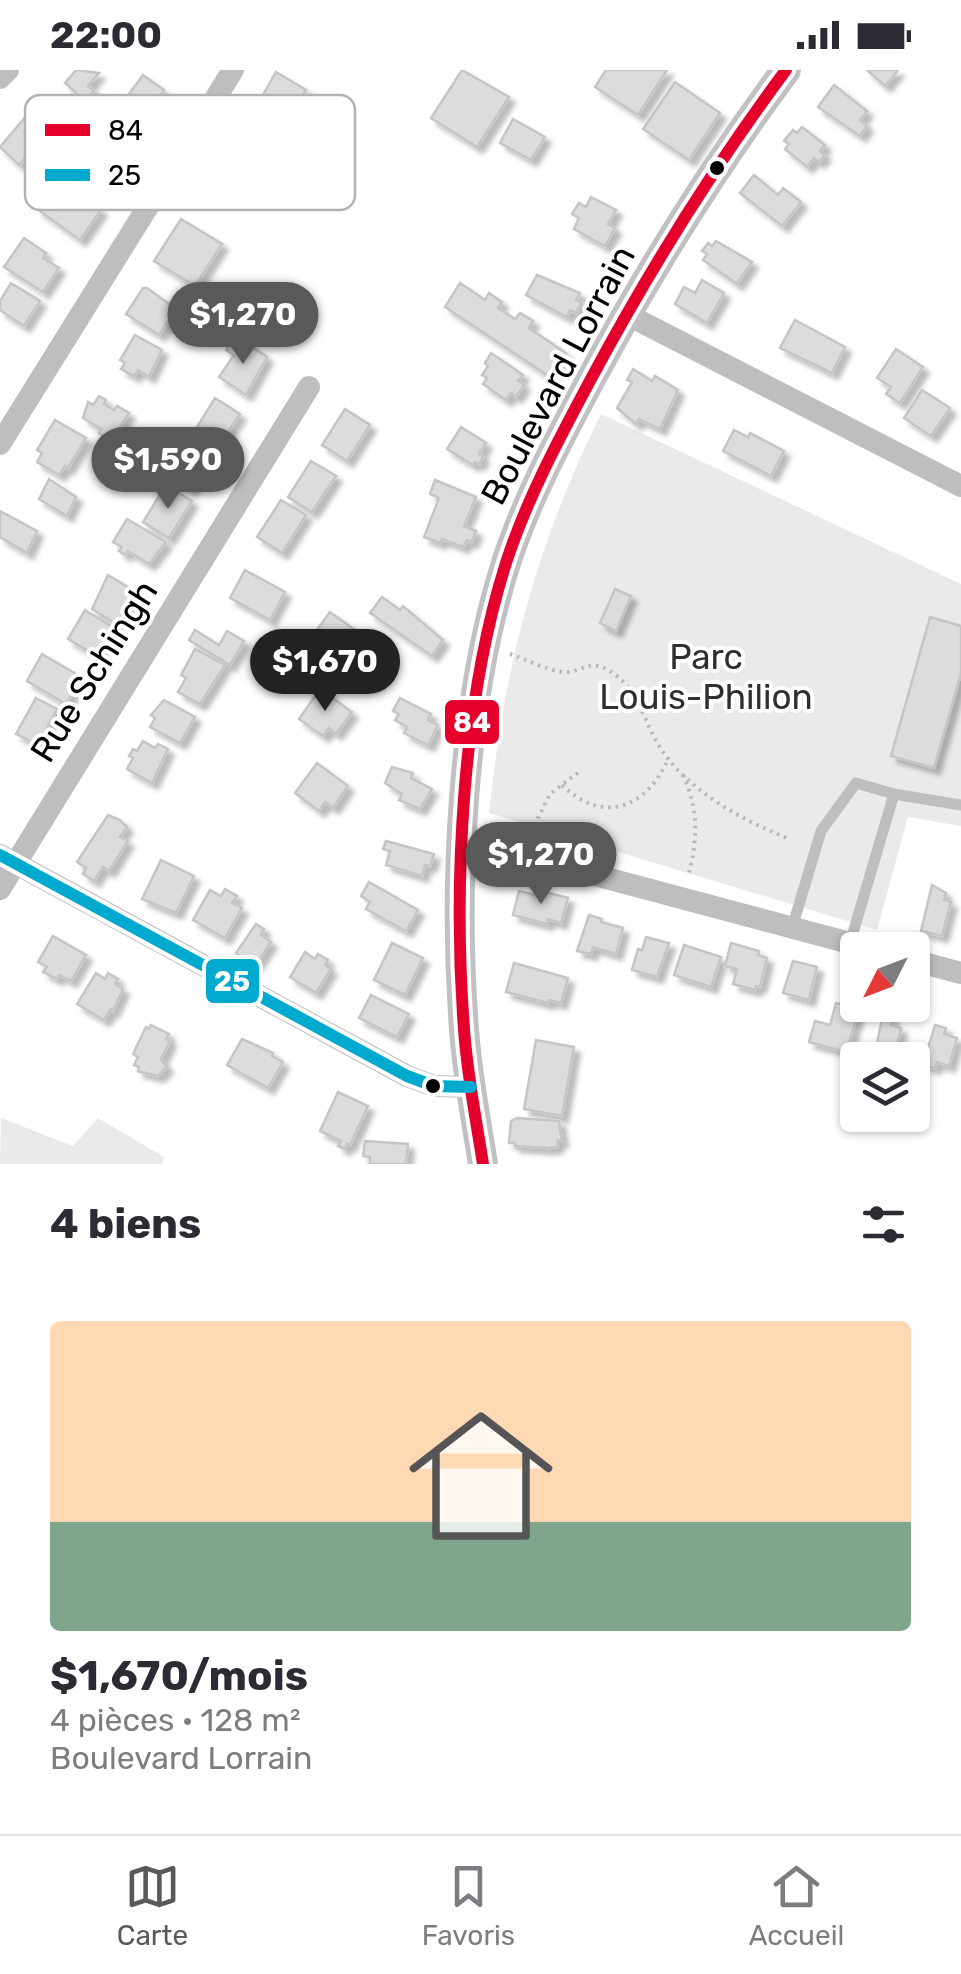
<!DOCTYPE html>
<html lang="fr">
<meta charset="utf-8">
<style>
body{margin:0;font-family:Rubik,sans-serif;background:#f7f7f7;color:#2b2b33;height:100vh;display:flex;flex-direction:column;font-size:38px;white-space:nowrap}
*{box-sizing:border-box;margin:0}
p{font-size:32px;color:#7c7c81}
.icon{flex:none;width:55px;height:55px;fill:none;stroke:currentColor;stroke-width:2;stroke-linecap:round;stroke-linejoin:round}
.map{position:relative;height:1094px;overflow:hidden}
.sheet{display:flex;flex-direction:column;background:#fff;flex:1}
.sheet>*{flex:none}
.needle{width:65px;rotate:228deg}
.buttons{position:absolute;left:840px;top:862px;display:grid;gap:20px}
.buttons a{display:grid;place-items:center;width:90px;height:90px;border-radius:10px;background:#fff;box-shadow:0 2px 8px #0004;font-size:50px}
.price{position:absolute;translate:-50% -85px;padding:0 22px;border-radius:35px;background:#595959;color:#fff;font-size:32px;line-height:65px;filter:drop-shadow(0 2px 5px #0008)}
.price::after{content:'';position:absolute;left:50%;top:60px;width:30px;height:22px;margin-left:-15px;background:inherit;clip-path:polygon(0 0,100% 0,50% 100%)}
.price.active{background:#222;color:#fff}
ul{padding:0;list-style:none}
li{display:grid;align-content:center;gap:20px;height:530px;padding:0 50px}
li+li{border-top:2px solid #e1e1e2}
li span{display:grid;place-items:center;height:310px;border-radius:10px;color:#555}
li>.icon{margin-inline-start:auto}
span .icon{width:180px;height:180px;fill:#fffc;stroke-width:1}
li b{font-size:42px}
h2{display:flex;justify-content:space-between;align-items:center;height:120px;padding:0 50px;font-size:42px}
.status{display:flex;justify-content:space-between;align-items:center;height:70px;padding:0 50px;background:#fff;direction:ltr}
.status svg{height:28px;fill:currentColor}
.dock{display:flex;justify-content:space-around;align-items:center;height:140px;border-top:2px solid #e1e1e2;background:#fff;font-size:28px;color:#7c7c81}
.dock a{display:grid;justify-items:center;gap:5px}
.dock .active{color:#595959}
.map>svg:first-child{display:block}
.green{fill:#eaeaea}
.building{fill:#dcdcdc;stroke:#c5c5c5;stroke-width:2.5;filter:url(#shadow)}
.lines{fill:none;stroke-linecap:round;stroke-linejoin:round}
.path{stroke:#b8b8b8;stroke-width:4;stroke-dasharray:2.5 5;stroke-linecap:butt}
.service{stroke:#bebebe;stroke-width:11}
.minor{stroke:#bebebe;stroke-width:22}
.secondary{stroke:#c1c1c1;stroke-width:30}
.bus-1-casing{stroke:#fff;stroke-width:20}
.bus-2-casing{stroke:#fff;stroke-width:20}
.bus-1{stroke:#e4002b;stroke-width:12}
.bus-2{stroke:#00a9ce;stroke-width:12}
.bus-dot{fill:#000;stroke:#fff;stroke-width:4}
.labels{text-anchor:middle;stroke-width:8;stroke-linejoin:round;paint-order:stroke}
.street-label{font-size:35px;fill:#000;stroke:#fff}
.park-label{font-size:35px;fill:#2f2f2f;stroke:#fff}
.key{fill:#fff;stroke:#b2b2b2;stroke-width:2.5}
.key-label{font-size:28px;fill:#000}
.line-badge{stroke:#fff;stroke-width:4}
.badge-label{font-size:28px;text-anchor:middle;font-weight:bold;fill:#fff}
</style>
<div class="status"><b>22:00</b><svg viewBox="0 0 49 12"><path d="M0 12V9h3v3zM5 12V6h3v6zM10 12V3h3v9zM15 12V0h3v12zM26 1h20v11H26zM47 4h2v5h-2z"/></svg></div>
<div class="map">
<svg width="961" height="1094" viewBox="0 0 961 1094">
<defs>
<filter id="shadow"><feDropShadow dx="6" dy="6" stdDeviation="2.5" flood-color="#0004"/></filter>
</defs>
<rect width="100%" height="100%" fill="#fff"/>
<g class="green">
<path d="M601 344 961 514V756L908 747 877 860 489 743C505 593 535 478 601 344Z"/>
<polygon points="1,1048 73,1076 98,1048 164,1087 162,1094 0,1094"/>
</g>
<g class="building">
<polygon points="76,0 99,3 88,16 94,21 85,31 65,13"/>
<polygon points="462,0 509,27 477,77 431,48"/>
<polygon points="606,0 667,0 638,45 595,17"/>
<polygon points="867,0 898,0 885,16"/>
<polygon points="276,2 306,20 281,63 251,46"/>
<polygon points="143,5 164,20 135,64 112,47"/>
<polygon points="675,12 720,43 689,90 643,59"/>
<polygon points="834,15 867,41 860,50 867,56 860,66 818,37"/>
<polygon points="27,45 33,51 38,47 44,50 41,60 46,65 42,70 48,76 40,86 33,80 19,95 0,77"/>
<polygon points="513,49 545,67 531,90 500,73"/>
<polygon points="802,57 825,75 820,81 825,85 819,92 814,88 807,97 785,79 789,74 784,71 793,60 797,63"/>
<polygon points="754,105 778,125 783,118 801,132 782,156 740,123"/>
<polygon points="57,110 101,140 80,170 37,139"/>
<polygon points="591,127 616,140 608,154 615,158 605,176 574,159 579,148 572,144 579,133 586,137"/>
<polygon points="181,149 222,174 195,216 154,191"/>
<polygon points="24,168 46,183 43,188 59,198 43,222 4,197"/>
<polygon points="716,171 752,192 737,214 703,190 707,184 702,181 708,173 712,176"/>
<polygon points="537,205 580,223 576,230 582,233 576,243 570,240 567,247 526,225"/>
<polygon points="702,210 724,223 707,253 675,234 684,217 695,223"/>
<polygon points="11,213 40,231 24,256 0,240 0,231"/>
<polygon points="460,213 485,230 489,223 502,232 498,238 515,249 520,243 533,251 529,258 566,283 550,307 445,237"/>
<polygon points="143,218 147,218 176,239 159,265 126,244"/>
<polygon points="795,250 845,277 832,303 780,278"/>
<polygon points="135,265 162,280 149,307 138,300 134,306 121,299 125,293 120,290"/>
<polygon points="242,270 267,287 246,325 219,307 234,285 226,280 230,274 237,278"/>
<polygon points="896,279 923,297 900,333 886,324 891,317 877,308"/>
<polygon points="491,283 523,305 518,311 524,315 516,327 511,323 506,330 483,314 487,308 482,305 488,296 485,293"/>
<polygon points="633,299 652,311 655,306 678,320 660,359 639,349 636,354 617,338 632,312 627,310"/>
<polygon points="922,320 950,338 931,366 904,348"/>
<polygon points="99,326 106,330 104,334 114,340 117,336 129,343 111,371 99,363 101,359 83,348 88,332 93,335"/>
<polygon points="215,328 240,344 216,380 192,365"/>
<polygon points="345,339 370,355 347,391 322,375"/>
<polygon points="55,350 86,368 68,398 65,396 59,405 37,392 42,383 37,380"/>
<polygon points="461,357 486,373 479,384 483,387 479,394 475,392 473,395 447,379"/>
<polygon points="734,360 748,367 750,363 784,381 771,406 723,381"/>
<polygon points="185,368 212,386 202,407 200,405 190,420 163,402"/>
<polygon points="311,391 336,406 312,442 288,427"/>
<polygon points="49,409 76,427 67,446 39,429"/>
<polygon points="435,410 476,427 464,456 476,461 472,472 467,470 463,477 442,469 440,473 424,467 439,428 430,424"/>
<polygon points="166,415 192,431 169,468 143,452"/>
<polygon points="281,430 306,445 282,483 257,467"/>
<polygon points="0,441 37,461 27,483 0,467"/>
<polygon points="127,449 166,472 149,494 128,481 125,485 119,481 122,477 113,472"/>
<polygon points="245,500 285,522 270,550 230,528"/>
<polygon points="108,505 136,522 116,554 92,539"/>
<polygon points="615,519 631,526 616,561 600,553"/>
<polygon points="382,527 400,540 403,536 443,570 432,586 370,543"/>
<polygon points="85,540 114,558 97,586 68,569"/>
<polygon points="330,542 362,565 346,587 338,581 332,589 308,572"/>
<polygon points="930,547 961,556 961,603 934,698 891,686"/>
<polygon points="195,560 219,575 227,561 244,571 230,595 189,570"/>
<polygon points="195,579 225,595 200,634 178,622 186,608 181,605"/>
<polygon points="42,584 81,607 66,634 27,611"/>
<polygon points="320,619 352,642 336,664 329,658 323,666 299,649"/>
<polygon points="36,628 57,639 38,675 16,664"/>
<polygon points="400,628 431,644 428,650 438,655 428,675 404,663 407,657 395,650 399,644 393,641"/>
<polygon points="164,630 195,647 180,673 150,657 155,648 151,645"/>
<polygon points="143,671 155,678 158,674 168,679 152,713 127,699 133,688 129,686 133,679 137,681"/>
<polygon points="317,693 348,716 333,738 325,732 319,741 295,723"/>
<polygon points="392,697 413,703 411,708 432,719 420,739 399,730 402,724 385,713"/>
<polygon points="108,745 120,750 127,757 120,767 128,771 109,801 103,797 94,811 83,804 86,798 77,792"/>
<polygon points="386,771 434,784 430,796 425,795 422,806 386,795 390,781 383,779"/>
<polygon points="161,790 194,806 176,843 142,829"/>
<polygon points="369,812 418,840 406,861 366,839 370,832 361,826"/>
<polygon points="932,815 946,823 944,830 951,832 942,866 921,861"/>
<polygon points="225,819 237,826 232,833 242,838 225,868 193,850 210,820 221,826"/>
<polygon points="519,821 539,826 541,821 568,828 561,853 548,849 547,854 513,845"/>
<polygon points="589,845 602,849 601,852 623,858 616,884 593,877 591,884 577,881"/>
<polygon points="256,854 264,859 261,865 271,872 255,896 236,883"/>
<polygon points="53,866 86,885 71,911 59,905 57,909 43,902 47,897 38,892"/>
<polygon points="646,867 669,873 657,907 632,900 638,879 642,880"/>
<polygon points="392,873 423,888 405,925 374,910"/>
<polygon points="731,873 759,881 758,885 767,888 760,917 756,916 755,920 733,914 737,899 725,896"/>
<polygon points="684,875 721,887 711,917 674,905"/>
<polygon points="305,882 315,889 318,884 328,890 325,895 331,899 316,923 290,907"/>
<polygon points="793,891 817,897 809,930 783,923"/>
<polygon points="514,893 568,908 561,933 549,930 548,933 506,922"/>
<polygon points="96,903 105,909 108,903 118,909 115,914 123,919 113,941 111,939 104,950 77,934"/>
<polygon points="371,925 409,944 397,967 359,948"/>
<polygon points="836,933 859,939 846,982 809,972 815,951 830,955"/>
<polygon points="883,944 893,947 891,955 901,958 896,982 876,978"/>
<polygon points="151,955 169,964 166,969 170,971 161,989 167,997 158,1006 138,1001 139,997 134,995 138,987 133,984 146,957 149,959"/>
<polygon points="935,955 946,958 944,964 957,968 949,996 937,992 935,998 923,995"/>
<polygon points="242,969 273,983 272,986 283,992 268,1018 227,995"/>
<polygon points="536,970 574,977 562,1046 524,1039"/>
<polygon points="338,1022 368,1036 350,1075 347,1074 345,1079 338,1076 341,1071 320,1061"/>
<polygon points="517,1048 559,1051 562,1071 558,1070 557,1077 549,1078 515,1076 515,1073 509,1073 511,1051"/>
<polygon points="365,1071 408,1074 406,1094 370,1094 370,1087 363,1086"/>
</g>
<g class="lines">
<g class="path">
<path d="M510 584C527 590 545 599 562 602 582 604 589 586 613 603 639 621 643 649 658 674 684 719 743 751 790 769"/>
<path d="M683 705C699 741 698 770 688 807"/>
<path d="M562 715C604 756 648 737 669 687"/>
<polyline points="531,762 550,724 579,702"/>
</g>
<g class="service">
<polyline points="894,724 961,735"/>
<polyline points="792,858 821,761 856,713 894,724 850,873"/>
</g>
<g class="minor">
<polyline points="0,8 8,0"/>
<polyline points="626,244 961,416"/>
<polyline points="0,374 233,0"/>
<polyline points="463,770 876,880"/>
<polyline points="0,785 407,1006 434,1016 471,1017"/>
<polyline points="0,819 309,317"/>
<polyline points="912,890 961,903"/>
</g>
<path class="secondary" d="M483 1094C476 1049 467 1004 464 959 453 815 462 631 506 493 527 428 560 367 592 307 649 201 713 98 786 0"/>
<g class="bus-1-casing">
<path id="bus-1" d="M483 1094C476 1049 467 1004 464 959 453 815 462 631 506 493 527 428 560 367 592 307 649 201 713 98 786 0"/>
</g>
<g class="bus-2-casing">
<polyline id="bus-2" points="0,785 407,1006 434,1016 471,1017"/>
</g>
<use href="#bus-1" class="bus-1"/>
<use href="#bus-2" class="bus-2"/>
</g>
<g class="bus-dot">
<circle cx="717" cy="98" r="9"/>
<circle cx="433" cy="1016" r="9"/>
</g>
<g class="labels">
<g class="street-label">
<text transform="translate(558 305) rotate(-62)" y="12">Boulevard Lorrain</text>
<text transform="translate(94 601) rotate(-58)" y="12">Rue Schingh</text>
</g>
<g class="park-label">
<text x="706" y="599">Parc<tspan x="706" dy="40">Louis-Philion</tspan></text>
</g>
</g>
<rect x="25" y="25" width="330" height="115" rx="15" class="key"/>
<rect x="45" y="54" width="45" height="12" fill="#e4002b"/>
<rect x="45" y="99" width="45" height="12" fill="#00a9ce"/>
<g class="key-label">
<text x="108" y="70">84</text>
<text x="108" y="115">25</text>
</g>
<g class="line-badge">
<rect x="443" y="628" width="58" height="48" rx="10" fill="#e4002b"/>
<rect x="204" y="887" width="57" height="48" rx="10" fill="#00a9ce"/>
</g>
<g class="badge-label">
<text x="472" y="662">84</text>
<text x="232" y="921">25</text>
</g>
</svg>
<div class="buttons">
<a><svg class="needle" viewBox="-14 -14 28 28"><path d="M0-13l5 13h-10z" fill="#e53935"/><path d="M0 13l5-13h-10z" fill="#7c7c81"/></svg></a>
<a><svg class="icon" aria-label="layers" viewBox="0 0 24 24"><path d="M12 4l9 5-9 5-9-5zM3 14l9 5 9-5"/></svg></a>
</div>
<b class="price" style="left:243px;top:297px">$1,270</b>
<b class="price" style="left:168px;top:442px">$1,590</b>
<b class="price active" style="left:325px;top:644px">$1,670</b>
<b class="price" style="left:541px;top:837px">$1,270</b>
</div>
<section class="sheet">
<h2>4 biens<svg class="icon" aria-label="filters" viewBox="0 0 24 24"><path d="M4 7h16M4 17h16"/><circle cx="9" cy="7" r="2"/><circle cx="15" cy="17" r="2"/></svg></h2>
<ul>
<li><span style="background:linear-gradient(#ffd9b3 65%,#7fa58c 0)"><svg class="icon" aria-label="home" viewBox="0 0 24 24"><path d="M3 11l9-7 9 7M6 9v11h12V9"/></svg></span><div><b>$1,670/mois</b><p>4 pièces · 128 m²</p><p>Boulevard Lorrain</p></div></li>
</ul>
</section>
<nav class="dock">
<a class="active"><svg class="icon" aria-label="map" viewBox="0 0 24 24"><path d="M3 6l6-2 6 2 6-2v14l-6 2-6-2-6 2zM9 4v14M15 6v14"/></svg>Carte</a>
<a><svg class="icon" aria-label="saved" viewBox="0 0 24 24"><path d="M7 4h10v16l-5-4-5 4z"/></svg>Favoris</a>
<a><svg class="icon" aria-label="home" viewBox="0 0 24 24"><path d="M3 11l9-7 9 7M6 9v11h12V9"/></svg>Accueil</a>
</nav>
